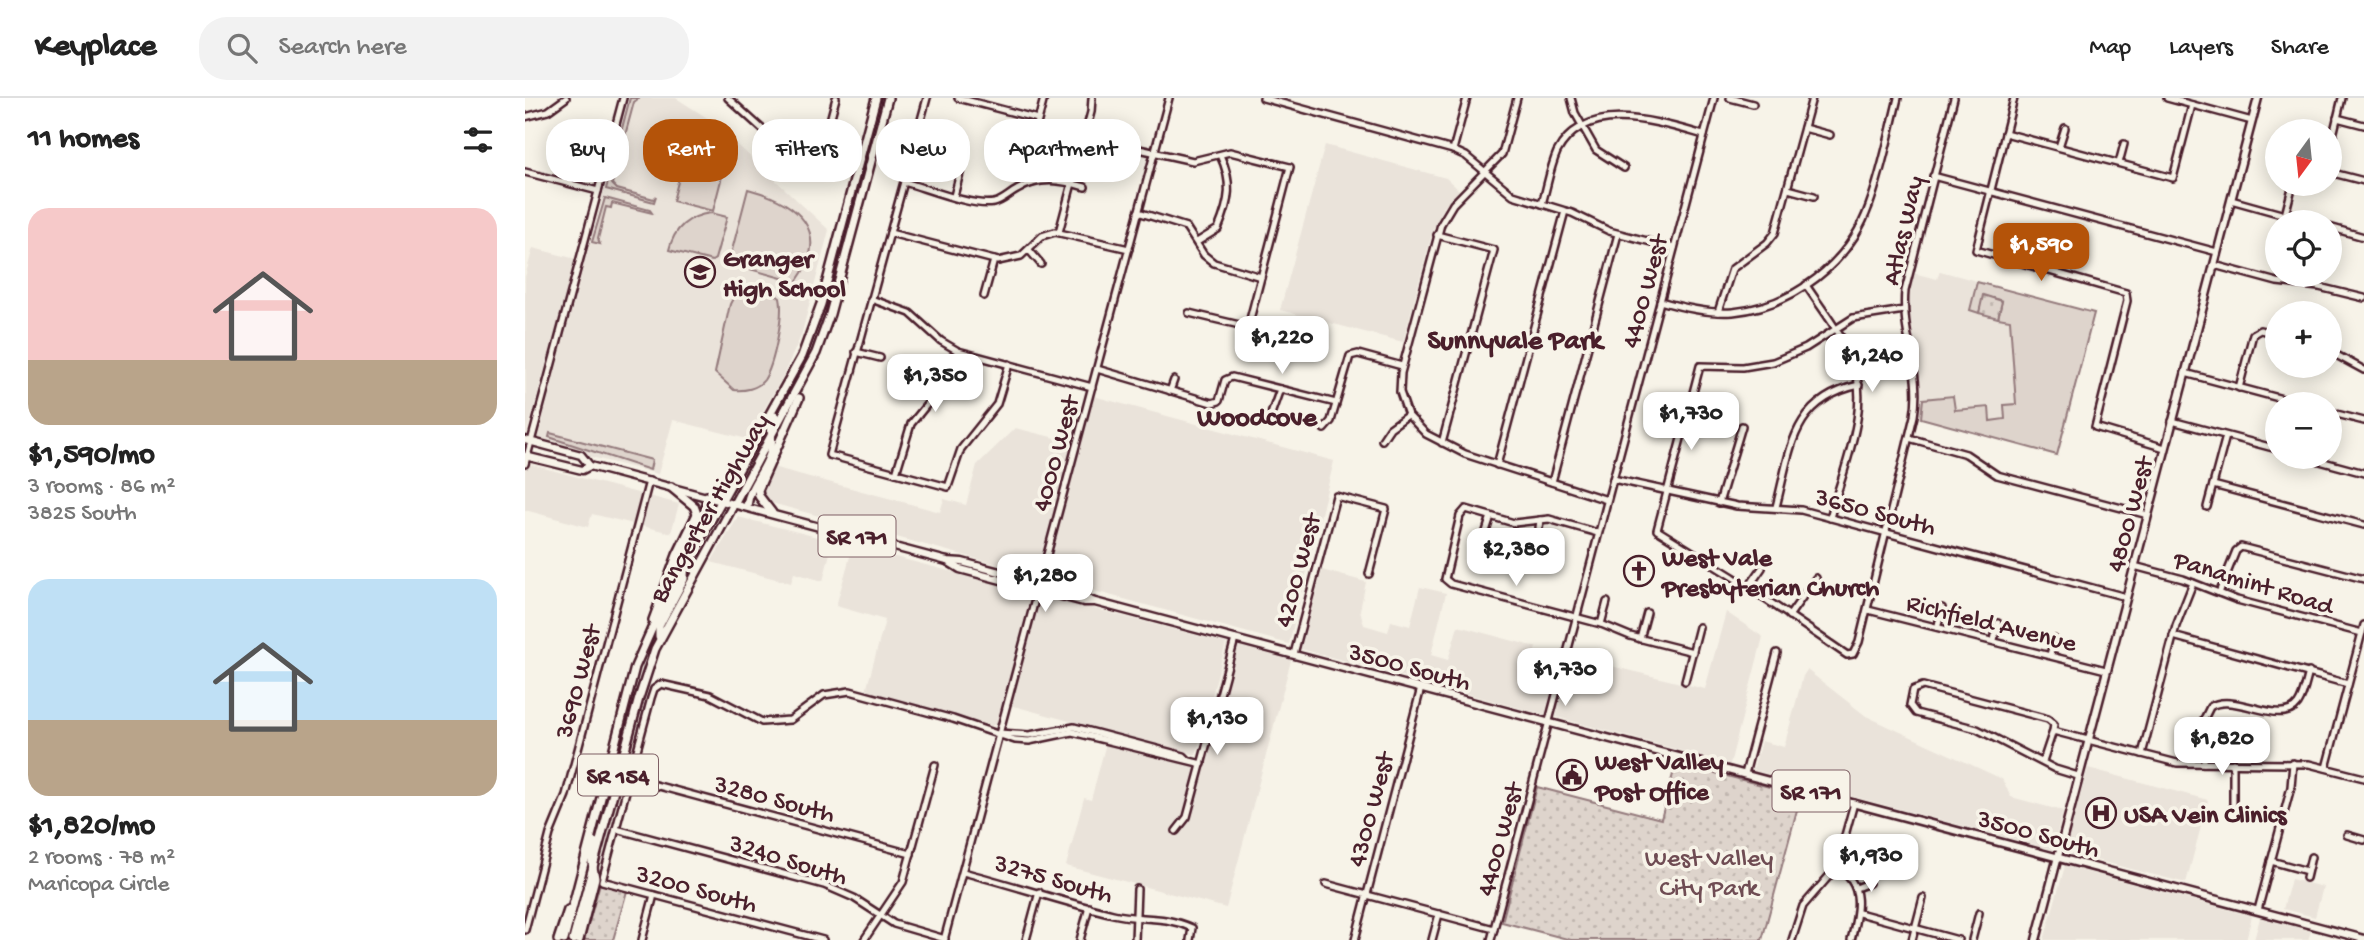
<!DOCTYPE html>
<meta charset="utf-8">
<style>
body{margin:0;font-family:"Gochi Hand",sans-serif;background:#f2f2f2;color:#222;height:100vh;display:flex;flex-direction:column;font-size:26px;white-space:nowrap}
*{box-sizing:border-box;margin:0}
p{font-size:23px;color:#767676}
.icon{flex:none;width:38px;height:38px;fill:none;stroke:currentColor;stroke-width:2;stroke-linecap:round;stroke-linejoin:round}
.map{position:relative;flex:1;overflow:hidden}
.panel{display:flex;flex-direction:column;background:#fff;width:525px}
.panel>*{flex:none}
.top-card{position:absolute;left:21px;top:21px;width:665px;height:63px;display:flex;gap:14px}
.needle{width:46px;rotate:195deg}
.fabs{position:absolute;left:1740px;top:21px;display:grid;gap:14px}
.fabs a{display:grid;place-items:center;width:77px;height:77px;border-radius:50%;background:#fff;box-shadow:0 4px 18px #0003;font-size:35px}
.price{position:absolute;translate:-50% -60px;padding:0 16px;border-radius:14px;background:#fff;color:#222;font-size:23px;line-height:46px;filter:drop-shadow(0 2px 4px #0008)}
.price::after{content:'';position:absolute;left:50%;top:42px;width:21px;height:16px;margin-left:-10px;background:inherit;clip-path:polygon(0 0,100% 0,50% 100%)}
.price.on{background:#b45309;color:#fff}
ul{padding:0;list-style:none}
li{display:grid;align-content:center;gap:14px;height:371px;padding:0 28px}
li span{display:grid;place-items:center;height:217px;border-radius:21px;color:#555}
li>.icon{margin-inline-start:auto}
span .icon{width:126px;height:126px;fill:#fffc;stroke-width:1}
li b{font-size:30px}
h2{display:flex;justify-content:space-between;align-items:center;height:84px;padding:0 28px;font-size:30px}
.tag{padding:0 24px;border-radius:28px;background:#fff;box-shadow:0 4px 18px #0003;font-size:24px;line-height:63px}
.tag.on{background:#b45309;color:#fff}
header{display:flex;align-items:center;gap:42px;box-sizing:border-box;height:98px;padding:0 35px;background:#fff;border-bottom:2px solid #e0e0e0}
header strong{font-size:33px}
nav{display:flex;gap:38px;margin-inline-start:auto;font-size:24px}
.search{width:490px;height:63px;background:#f2f2f2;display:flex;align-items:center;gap:18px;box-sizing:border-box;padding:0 24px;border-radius:28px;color:#767676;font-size:26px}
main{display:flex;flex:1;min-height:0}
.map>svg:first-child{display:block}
.built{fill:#eae3da}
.green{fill:#ded4cc;stroke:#947a7c;stroke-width:2}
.park{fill:url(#park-dots);stroke:#947a7c;stroke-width:2}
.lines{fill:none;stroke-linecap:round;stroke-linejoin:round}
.minor-casing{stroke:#4a1f2b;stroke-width:10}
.major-casing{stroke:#4a1f2b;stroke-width:11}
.highway-casing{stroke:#4a1f2b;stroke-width:12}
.minor{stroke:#f7f3e8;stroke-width:5}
.major{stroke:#f7f3e8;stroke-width:6}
.highway{stroke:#f7f3e8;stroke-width:7}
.labels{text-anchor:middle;stroke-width:7;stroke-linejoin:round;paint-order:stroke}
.shield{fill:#f7f3e8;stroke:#7e5f64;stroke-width:2}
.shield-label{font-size:24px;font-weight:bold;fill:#4a1f2b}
.street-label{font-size:26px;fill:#4a1f2b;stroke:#f7f3e8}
.poi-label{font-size:26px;font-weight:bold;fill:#4a1f2b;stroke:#f7f3e8;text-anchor:start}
.park-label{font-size:26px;fill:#6f4c53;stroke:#f7f3e8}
.neighbourhood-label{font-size:28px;font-weight:bold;fill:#4a1f2b;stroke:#f7f3e8}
</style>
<header>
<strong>Keyplace</strong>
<div class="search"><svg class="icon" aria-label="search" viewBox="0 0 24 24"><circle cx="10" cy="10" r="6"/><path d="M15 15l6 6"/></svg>Search here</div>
<nav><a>Map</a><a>Layers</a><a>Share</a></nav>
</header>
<main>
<section class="panel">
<h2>11 homes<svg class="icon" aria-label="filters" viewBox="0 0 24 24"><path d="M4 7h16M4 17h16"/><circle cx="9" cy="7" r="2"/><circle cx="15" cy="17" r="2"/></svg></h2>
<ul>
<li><span style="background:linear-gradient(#f6c9c9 70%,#b9a48a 0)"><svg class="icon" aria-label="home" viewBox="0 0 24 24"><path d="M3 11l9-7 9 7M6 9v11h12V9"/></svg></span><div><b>$1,590/mo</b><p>3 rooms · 86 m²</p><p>3825 South</p></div></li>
<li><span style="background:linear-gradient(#bfe0f5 65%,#b9a48a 0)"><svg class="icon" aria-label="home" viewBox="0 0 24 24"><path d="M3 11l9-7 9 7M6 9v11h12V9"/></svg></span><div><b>$1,820/mo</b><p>2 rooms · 78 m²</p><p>Maricopa Circle</p></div></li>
</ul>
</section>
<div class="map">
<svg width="1839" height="842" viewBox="0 0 1839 842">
<defs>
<pattern id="park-dots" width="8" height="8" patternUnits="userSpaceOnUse" patternTransform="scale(1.75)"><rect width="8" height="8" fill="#ded4cc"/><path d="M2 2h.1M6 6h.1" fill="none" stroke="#c0b6af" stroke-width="1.8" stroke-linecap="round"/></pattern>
</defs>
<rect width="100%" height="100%" fill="#f7f3e8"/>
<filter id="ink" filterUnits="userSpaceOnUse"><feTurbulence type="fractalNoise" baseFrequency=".0143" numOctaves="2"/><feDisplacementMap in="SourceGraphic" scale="14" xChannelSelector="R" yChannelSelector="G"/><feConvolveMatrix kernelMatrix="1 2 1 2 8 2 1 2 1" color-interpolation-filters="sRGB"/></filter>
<g filter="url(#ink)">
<g class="built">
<polygon points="104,0 151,0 187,23 304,132 276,238 257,280 222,341 148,322 133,376 11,345"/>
<polygon points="800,47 921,80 934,92 918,110 908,132 878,244 755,212"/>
<polygon points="8,150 51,161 1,338 0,179"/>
<polygon points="1415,173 1570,215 1533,359 1393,320 1395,281 1384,225 1384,193 1388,175 1412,181"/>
<polygon points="568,298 809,363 764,546 217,397 240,367 415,414 419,401 441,407 452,367 490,330 555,346"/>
<polygon points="0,365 154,406 146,435 67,416 63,429 0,412"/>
<polygon points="213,419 308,443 298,483 269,475 266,485 186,464"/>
<polygon points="328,448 701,545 671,657 477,605 471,626 466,628 341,593 360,522 311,508"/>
<polygon points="797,472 841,484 835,512 839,527 863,534 866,523 885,528 895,489 921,495 906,557 923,562 933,528 1011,549 1006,569 1031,575 1020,617 776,551"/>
<polygon points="1201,514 1238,539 1205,666 1031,619 1045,558 1180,591"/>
<polygon points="702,545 766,562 701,810 541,768 559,700 566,702 581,645 670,669"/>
<polygon points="1282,572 1341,618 1477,681 1486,699 1538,713 1528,752 1228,672 1236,643 1259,649 1278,578"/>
<polygon points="1563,670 1683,702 1661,785 1539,754"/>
<polygon points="1540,768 1727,818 1721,842 1519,842"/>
<polygon points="1766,781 1798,789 1790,819 1758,811"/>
<polygon points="1735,820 1786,833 1783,842 1729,842"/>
</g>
<g class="green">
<polygon points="105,0 114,0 109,4 87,86 92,91 129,101 131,98 129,104 81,91"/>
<polygon points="163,45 203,55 188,113 148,103"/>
<path d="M223 91C272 104 308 133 271 184L207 166 205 160Z"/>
<polygon points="80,100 125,112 127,115 87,105 86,110 81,109 73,141 75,146 67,144"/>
<path d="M186 115 202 119 190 161 187 163 144 152C149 130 163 118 186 115Z"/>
<polygon points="1452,184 1569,215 1532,357 1396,320 1398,301 1428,298 1430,312 1464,309 1465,323 1480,321 1479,307 1491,306 1485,222 1473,220 1477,203 1459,198 1454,215 1445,212"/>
<path d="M238 187 255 200C259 217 249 267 239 282 232 291 219 293 209 292L190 275 205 206 213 191Z"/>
<polygon points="25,335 127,362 125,372 24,339"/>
</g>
<g class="park">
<polygon points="1458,197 1477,203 1473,220 1454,215"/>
<polygon points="1151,665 1276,697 1237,842 1046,842 977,824 1012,689 1136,721"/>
<polygon points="75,785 102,793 88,842 59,842"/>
</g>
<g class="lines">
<g class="minor-casing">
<g id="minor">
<polyline points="203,0 279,69 288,72 294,64 311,0"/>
<polyline points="402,0 304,357 423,389 436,351 472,306 484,266"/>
<polyline points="433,0 513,21"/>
<polyline points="738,0 928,52 941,58 988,97 1047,115 1084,133 1149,150"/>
<polyline points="992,0 977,56 928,106 916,126 876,275 875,294 883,317 901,336 940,356 1082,402"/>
<polyline points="1046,0 1050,15 1071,52 1099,70"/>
<polyline points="1205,0 1228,6"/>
<polyline points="1489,0 1451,152 1601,195 1602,203 1570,329 1640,350"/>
<polyline points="1642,0 1727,23"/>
<polyline points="0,19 23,13 41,0"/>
<polyline points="1812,20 1839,27"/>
<polyline points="1279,30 1305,37"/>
<polyline points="1480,35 1648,80 1667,7"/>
<polyline points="560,39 668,63 705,54 765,69 723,229 664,215"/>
<polyline points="1534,49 1540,30"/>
<polyline points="928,52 942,0"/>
<polyline points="1804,54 1817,0"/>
<polyline points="1594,65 1599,46"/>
<polyline points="0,74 73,93"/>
<polyline points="1804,74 1839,83"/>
<polyline points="1408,78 1692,154"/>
<path d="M379 84C401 90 447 109 469 105 478 103 484 96 492 92 515 78 536 82 560 89"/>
<polyline points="507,85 504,57 519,0"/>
<polyline points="1263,91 1289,98"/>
<polyline points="429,98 440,56"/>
<polyline points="1706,102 1785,124"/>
<path d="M1017 106C1022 89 1025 70 1032 54 1061 0 1132 24 1179 37"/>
<polyline points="613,114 661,129 679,157 689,165 736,179"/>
<polyline points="1760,117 1768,86"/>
<polyline points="1804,129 1839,139"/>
<polyline points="534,134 566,14 567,0"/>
<polyline points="365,135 473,163 496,158 517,138 530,134 604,151"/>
<polyline points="912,137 969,152 917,345"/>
<path d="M672 144 693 131C705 103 708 84 695 57"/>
<polyline points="504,152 516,166"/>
<polyline points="1689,167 1752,184 1794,189 1839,200"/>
<path d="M1281 187C1296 210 1314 232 1325 256 1349 307 1318 369 1305 420"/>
<polyline points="459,198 469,162"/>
<polyline points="346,201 385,215 416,243 433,253 567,289"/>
<path d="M1135 203C1159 210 1184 216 1208 214 1269 208 1324 165 1344 108 1357 73 1364 36 1373 0"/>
<path d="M1379 212 1328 220 1281 250 1248 264 1218 269 1175 268 1132 432 1208 479 1322 557 1328 556 1334 544 1389 318C1397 274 1376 236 1380 193L1429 0"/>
<polyline points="1193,214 1207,171 1242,145 1250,135 1287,0"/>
<polyline points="1804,253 1839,272"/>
<polyline points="331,254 355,260"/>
<polyline points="572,271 687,305 694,303 700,282 707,279 811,305"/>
<polyline points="1660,275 1776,306"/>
<polyline points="1714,290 1728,236 1735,232 1752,236"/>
<polyline points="645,293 649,282"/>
<polyline points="1804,314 1839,323"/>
<polyline points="745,319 755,291"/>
<polyline points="1647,323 1752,351"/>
<polyline points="799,331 806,323 825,258 833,256 877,268"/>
<polyline points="1384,340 1441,356 1472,377 1623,417"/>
<polyline points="857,342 865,330 883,317"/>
<polyline points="1780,359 1839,375"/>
<polyline points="0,366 98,0"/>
<polyline points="972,367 1040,113"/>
<polyline points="371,375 386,326 417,288 433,253"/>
<polyline points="1088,381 1212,408 1276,412 1601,499"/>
<polyline points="1027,384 1093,136"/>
<polyline points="1688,387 1839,427"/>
<polyline points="1194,405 1217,328"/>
<path d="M1251 409C1266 352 1266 302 1334 287"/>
<polyline points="1682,409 1701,338"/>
<polyline points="1073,435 1024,421 989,425 941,411 935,418 920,481 926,486 1076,526 1105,538 1168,554"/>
<polyline points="958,443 966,418"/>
<polyline points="1006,454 1012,446 1015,422"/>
<polyline points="1609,468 1658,481 1712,502 1837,535"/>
<polyline points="1223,490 1237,470"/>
<polyline points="1694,495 1711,453 1716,449 1839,481"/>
<polyline points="1343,512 1581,572"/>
<polyline points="1264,518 1291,480"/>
<polyline points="1076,526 1082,504"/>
<polyline points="1413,527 1417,510"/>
<polyline points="1648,538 1823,586"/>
<polyline points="1115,541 1122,515"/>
<polyline points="1469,542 1473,525"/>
<polyline points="769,556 811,398 861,411 844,476"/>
<polyline points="1525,557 1529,541"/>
<polyline points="1160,583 1174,529"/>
<polyline points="474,635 504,637 549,629 659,658 663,662"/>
<polyline points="1617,656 1651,528 1668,485"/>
<polyline points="1518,663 1528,633"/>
<path d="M1679 665V621L1685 609C1709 593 1756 630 1773 606 1779 597 1781 584 1784 574"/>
<polyline points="1708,665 1708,707"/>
<polyline points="1801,670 1839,527"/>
<polyline points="1220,676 1252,555"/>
<polyline points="1553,678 1530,671 1452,631 1391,615 1385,607 1388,592 1398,588 1523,621 1529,626 1528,633 1652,665 1784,666 1839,680"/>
<polyline points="104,680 386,756"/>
<polyline points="91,731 299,787 329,800 369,826 420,841"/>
<polyline points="651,733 662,719 710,541"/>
<polyline points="1822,737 1839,742"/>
<polyline points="1746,763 1782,773"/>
<path d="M1311 770C1341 784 1333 816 1326 842"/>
<path d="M438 774C488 787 538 804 588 816 616 823 636 816 667 830L665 842"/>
<polyline points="1781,780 1786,759"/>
<polyline points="801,786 969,831"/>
<polyline points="1331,790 1344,785"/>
<polyline points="1733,812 1766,689 1768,665"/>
<polyline points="1334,815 1433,842"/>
<polyline points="0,832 25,736 41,697 124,383"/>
<polyline points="117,842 129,797"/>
<polyline points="298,842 77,783 126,600 129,591 136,586 185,597 237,624 265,622 299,597 325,593 428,621 490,642 504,643 547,634 677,666"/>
<polyline points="339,842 378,784 410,667"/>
<polyline points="419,842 644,0"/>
<polyline points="501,842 514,794"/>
<polyline points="555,842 564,809"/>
<polyline points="610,842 612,791"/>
<polyline points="830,842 896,590"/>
<polyline points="907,842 914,816"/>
<polyline points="966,842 1189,0"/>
<polyline points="1267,842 1278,808 1311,770 1329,705"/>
<polyline points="1387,842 1398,800"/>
<polyline points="1447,842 1454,815"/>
</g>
</g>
<g class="major-casing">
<g id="major">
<polyline points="0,342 56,357 65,368 422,463 437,464 535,490 570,504 1839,841"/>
<polyline points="0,358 57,372 65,368"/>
<polyline points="422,463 435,471 559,504 568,504"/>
<polyline points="1511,842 1733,0"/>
</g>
</g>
<g class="highway-casing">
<g id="highway">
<path d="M222 408C224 388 239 375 245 356 249 343 243 331 250 318"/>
<polyline points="247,415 234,398 233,392 274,300"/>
<polyline points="128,522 152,457 172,416 169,408 146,389"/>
<polyline points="134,538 134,528 159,481 160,453 180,413 182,398"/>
<polyline points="33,842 43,812"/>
<polyline points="39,842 110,569 133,517 277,258 296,206 351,0"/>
<polyline points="48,842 114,600 130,551 291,255 305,216 363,0"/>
<polyline points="54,842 70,780 66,759 69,744"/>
</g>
</g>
<use href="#minor" class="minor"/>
<use href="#major" class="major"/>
<use href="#highway" class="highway"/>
</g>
</g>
<defs>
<g id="school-ring" transform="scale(1.575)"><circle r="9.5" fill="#f7f3e8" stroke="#4a1f2b" stroke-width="1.5"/><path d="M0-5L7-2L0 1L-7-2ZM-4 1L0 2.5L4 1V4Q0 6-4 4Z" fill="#4a1f2b"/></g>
<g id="church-ring" transform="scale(1.575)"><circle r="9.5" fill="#f7f3e8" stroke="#4a1f2b" stroke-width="1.5"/><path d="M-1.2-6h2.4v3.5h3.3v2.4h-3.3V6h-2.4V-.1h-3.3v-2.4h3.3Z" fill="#4a1f2b"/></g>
<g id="civic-ring" transform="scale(1.575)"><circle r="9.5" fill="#f7f3e8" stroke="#4a1f2b" stroke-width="1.5"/><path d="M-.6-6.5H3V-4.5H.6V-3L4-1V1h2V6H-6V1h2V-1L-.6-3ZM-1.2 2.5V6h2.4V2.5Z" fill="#4a1f2b"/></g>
<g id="hospital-ring" transform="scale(1.575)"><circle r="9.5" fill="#f7f3e8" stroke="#4a1f2b" stroke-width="1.5"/><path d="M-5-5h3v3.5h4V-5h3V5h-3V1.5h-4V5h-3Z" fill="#4a1f2b"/></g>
</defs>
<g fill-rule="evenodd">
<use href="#school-ring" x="175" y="174"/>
<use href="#church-ring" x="1114" y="473"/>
<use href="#civic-ring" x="1047" y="677"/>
<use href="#hospital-ring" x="1576" y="715"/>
</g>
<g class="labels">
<g class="shield">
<rect x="293.5" y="417.5" width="77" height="41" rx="5"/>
<rect x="53" y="656.5" width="80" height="41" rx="5"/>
<rect x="1247.5" y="672.5" width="77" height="41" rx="5"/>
</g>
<g class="shield-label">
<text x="332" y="446">SR 171</text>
<text x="93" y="685">SR 154</text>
<text x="1286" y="701">SR 171</text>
</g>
<g class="street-label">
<text transform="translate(1376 132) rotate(-77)" y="9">Atlas Way</text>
<text transform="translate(1118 193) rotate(-75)" y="9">4400 West</text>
<text transform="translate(529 355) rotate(-75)" y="9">4000 West</text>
<text transform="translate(183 409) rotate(-60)" y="9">Bangerter Highway</text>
<text transform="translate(1351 412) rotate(15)" y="9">3650 South</text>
<text transform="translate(1603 416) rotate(-75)" y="9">4800 West</text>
<text transform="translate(771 472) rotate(-75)" y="9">4200 West</text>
<text transform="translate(1729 483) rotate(17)" y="9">Panamint Road</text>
<text transform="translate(1467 523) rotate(14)" y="9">Richfield Avenue</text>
<text transform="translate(885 567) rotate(15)" y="9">3500 South</text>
<text transform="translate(51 583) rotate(-75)" y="9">3690 West</text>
<text transform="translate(250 699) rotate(15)" y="9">3280 South</text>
<text transform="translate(844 711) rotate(-75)" y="9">4300 West</text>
<text transform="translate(1514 734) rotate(15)" y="9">3500 South</text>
<text transform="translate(973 741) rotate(-75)" y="9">4400 West</text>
<text transform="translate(264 760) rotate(17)" y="9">3240 South</text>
<text transform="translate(529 779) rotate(16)" y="9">3275 South</text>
<text transform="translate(172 789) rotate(15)" y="9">3200 South</text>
</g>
<g class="poi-label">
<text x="198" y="168">Granger<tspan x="198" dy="30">High School</tspan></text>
<text x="1137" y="467">West Vale<tspan x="1137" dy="30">Presbyterian Church</tspan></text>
<text x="1070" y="671">West Valley<tspan x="1070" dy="30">Post Office</tspan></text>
<text x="1599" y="724">USA Vein Clinics</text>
</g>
<g class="park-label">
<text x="1184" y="767">West Valley<tspan x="1184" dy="30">City Park</tspan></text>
</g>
<g class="neighbourhood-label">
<text x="990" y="250">Sunnyvale Park</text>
<text x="732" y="327">Woodcove</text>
</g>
</g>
</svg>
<div class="fabs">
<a><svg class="needle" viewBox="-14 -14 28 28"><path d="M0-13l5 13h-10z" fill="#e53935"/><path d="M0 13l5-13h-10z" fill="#767676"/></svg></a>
<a><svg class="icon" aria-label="locate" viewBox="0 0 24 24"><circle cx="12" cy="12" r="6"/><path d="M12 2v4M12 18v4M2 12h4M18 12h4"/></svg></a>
<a>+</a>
<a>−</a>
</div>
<b class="price on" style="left:1516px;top:185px">$1,590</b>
<b class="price" style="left:757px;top:278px">$1,220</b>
<b class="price" style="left:1347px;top:296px">$1,240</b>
<b class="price" style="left:410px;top:316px">$1,350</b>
<b class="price" style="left:1166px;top:354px">$1,730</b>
<b class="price" style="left:991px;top:490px">$2,380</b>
<b class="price" style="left:520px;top:516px">$1,280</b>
<b class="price" style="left:1040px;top:610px">$1,730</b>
<b class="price" style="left:692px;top:659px">$1,130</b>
<b class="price" style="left:1697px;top:679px">$1,820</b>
<b class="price" style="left:1346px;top:796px">$1,930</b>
<div class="top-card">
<a class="tag">Buy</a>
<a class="tag on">Rent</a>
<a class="tag">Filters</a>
<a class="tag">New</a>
<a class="tag">Apartment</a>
</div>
</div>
</main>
